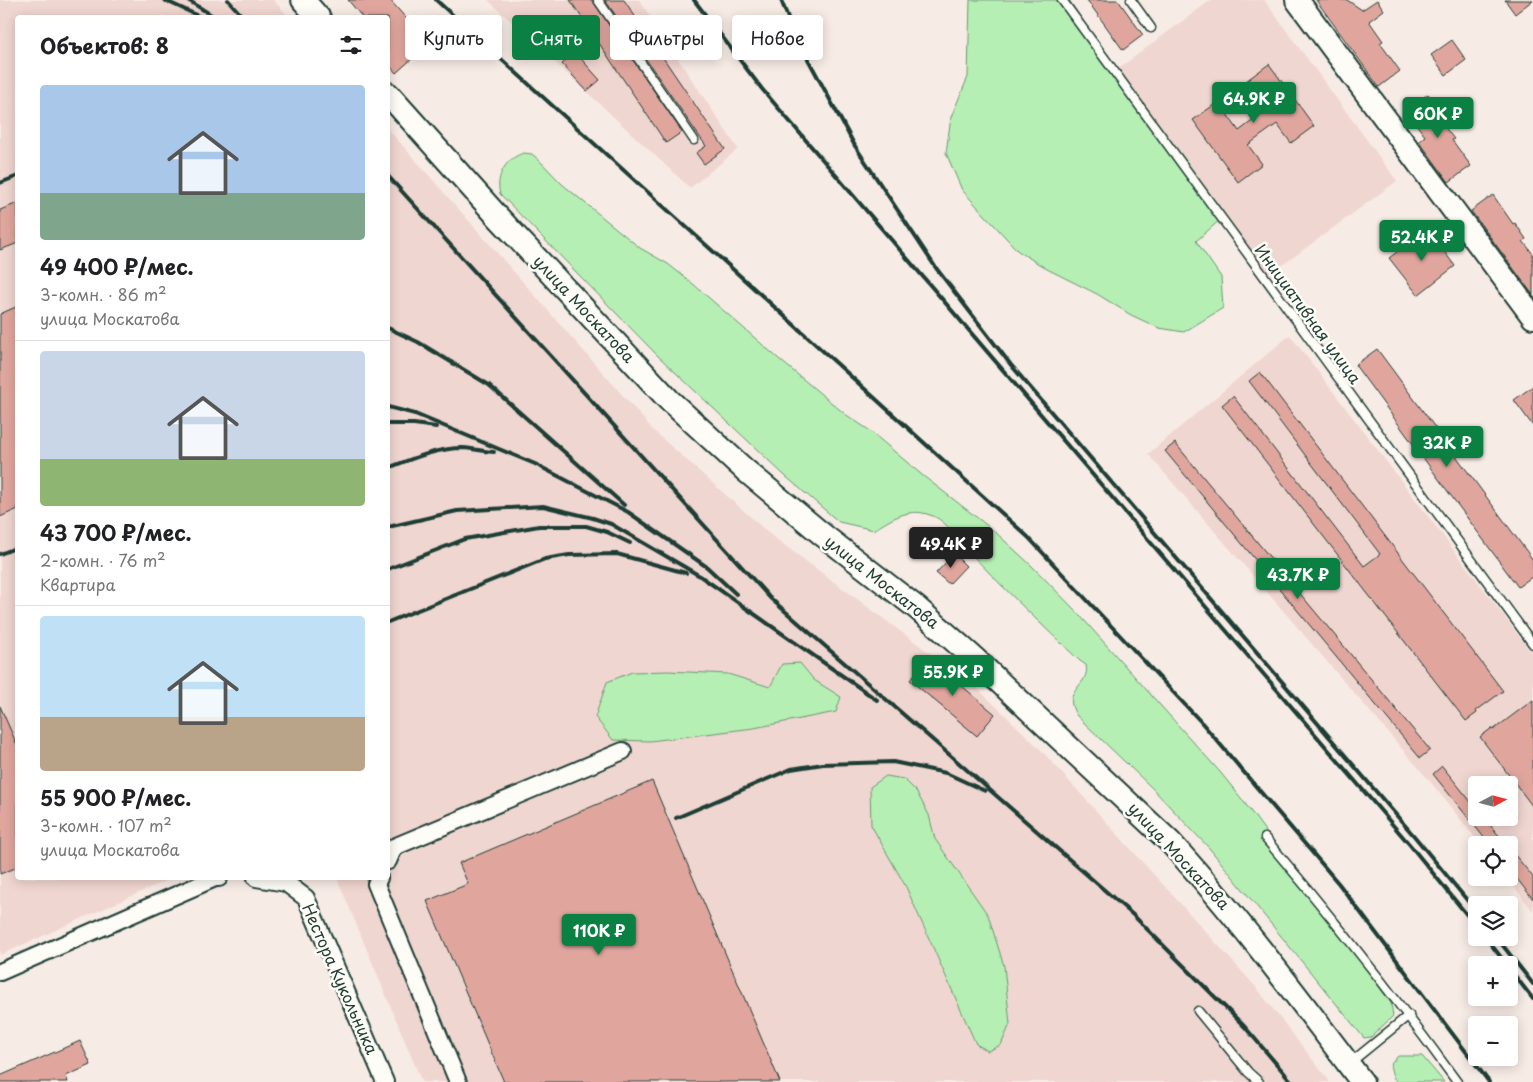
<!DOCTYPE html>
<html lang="ru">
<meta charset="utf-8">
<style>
body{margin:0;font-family:"Playpen Sans",sans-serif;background:#f6f6f6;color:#202124;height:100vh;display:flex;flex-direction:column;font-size:19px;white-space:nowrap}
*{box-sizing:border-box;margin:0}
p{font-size:16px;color:#757577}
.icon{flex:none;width:28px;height:28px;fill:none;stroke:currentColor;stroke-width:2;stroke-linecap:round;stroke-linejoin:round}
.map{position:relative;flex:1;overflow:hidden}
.drawer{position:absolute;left:15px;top:15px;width:375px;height:865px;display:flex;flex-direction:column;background:#fff;border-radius:5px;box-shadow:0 2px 12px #0003}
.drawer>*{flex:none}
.hud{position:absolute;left:405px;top:15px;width:475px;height:45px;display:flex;gap:10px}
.needle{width:32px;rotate:83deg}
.tools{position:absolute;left:1468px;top:776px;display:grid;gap:10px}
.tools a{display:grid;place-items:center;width:50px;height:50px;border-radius:5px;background:#fff;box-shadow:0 2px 12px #0003;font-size:25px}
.price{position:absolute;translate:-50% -42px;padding:0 11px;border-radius:5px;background:#0b8043;color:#fff;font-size:16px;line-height:32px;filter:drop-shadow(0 1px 2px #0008)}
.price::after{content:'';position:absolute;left:50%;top:30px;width:15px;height:11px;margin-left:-8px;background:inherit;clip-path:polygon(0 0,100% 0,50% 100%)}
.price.on{background:#222;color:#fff}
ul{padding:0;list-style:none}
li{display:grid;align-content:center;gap:10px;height:265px;padding:0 25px}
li+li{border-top:1px solid #e0e0e0}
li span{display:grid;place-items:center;height:155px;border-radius:5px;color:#555}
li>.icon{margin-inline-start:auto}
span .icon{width:90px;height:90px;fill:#fffc;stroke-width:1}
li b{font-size:21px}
h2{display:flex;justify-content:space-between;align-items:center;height:60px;padding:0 25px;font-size:21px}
.pill{padding:0 18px;border-radius:5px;background:#fff;box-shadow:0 2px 12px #0003;font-size:18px;line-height:45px}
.pill.on{background:#0b8043;color:#fff}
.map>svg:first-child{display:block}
.built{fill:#f0d6d0;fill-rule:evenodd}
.green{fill:#b5efb3;stroke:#6a9674}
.building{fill:#e0a69e;stroke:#1f3d34}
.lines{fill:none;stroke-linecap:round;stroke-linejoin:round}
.service-casing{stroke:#1f3d34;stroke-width:11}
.minor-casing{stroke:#1f3d34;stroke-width:20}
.secondary-casing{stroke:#1f3d34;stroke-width:26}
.service{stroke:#fdfcf7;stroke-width:8}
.minor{stroke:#fdfcf7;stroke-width:16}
.secondary{stroke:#fdfcf7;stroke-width:22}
.rail{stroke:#1f3d34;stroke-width:4}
.labels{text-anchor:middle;stroke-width:5;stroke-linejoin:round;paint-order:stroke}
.street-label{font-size:16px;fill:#1f3d34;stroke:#fdfcf7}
</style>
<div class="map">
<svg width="1533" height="1082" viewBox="0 0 1533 1082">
<rect width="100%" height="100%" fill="#f7ebe5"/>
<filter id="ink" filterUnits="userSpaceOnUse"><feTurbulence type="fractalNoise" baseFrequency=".02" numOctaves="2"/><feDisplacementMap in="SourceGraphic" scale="10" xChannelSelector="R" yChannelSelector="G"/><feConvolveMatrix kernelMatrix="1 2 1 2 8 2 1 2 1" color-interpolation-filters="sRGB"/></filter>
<g filter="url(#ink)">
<g class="built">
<polygon points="0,0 273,0 289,17 18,18 18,878 172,878 0,955"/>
<polygon points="488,0 639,0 738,149 690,188"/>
<polygon points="1211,0 1264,0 1397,181 1269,275 1118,69"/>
<polygon points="388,129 655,432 772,536 977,688 1040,749 1255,986 1330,1082 422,1082 337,878 388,878"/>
<path d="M1290 335 1533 654V911L1507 878H1509V845H1481L1429 780 1148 454ZM1476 785H1509V818H1476Z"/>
</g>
<g class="green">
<polygon points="970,0 1069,0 1135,101 1221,219 1196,241 1221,277 1223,308 1184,332 1159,328 1131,315 1097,294 1047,269 1018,251 962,190 946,153 951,117 968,77"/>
<path d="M524 153 532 154 539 160 562 184 640 248 668 264 692 283 780 360 845 414 869 430 922 475 993 530 1032 566 1075 610 1220 772 1241 798 1391 1003 1393 1016 1371 1037 1364 1038 1210 849 1152 788 1077 716C1059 689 1091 687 1086 665L1080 661C1043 626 1006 591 971 554 958 542 948 520 930 515 909 507 891 519 874 530L839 522 784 475 657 355 500 194C495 176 506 158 524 153Z"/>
<polygon points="800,663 814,680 841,697 836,712 754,728 650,741 613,740 595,717 607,682 632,672 668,671 728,674 770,687 782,664"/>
<polygon points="886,776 904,779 916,791 929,815 935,839 988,915 1004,966 1010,1024 1001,1045 988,1051 976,1044 906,887 871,825 870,787"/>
<polygon points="1398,1056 1422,1056 1444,1082 1397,1082 1393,1077 1390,1065"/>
</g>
<g class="building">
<polygon points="348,0 390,0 412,25 406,30 423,49 396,73 388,64 388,18 363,18"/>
<polygon points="570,0 592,0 682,132 666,143"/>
<polygon points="605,0 624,0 725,149 704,164 696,153 706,146"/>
<polygon points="1087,0 1118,0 1143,35 1123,50"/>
<polygon points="1316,0 1347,0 1362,10 1377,0 1384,10 1369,21 1383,41 1380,43 1400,71 1379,87"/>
<polygon points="1505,0 1533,0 1515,14"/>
<polygon points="1452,40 1466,60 1446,75 1431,55"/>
<polygon points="575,52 600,80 587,91 562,64"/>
<polygon points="1269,64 1314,126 1291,143 1277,124 1248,145 1262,164 1238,182 1193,120 1218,102 1239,131 1267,110 1246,81"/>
<polygon points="1428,94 1443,112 1437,117 1454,139 1452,140 1471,166 1449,182 1419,141 1425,136 1406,111"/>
<polygon points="1493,195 1513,224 1515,223 1526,239 1523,241 1533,254 1533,295 1471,211"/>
<polygon points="18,203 18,243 0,250 0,210"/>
<polygon points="1427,229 1455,266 1418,295 1389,258"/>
<polygon points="18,306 18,509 0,517 0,314"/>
<polygon points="1377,349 1533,560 1533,576 1518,587 1355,365"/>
<polygon points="1260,372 1503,691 1476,711 1477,713 1466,721 1222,405 1233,396 1364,566 1380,554 1249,381"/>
<polygon points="1533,386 1533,426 1514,400"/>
<polygon points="1175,443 1430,750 1420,758 1165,451"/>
<polygon points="954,554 966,566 949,584 936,573"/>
<polygon points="929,658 995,714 977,736 910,680"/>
<polygon points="1533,700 1533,807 1480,737 1492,728 1493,730"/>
<polygon points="0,706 18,747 18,867 0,874"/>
<polygon points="1442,766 1476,808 1476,818 1484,818 1507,845 1490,845 1433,774"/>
<polygon points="652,781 780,1082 504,1082 427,901 468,884 459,863"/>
<polygon points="1509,848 1533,877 1533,899 1509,869"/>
<polygon points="80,1041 91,1065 66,1076 68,1082 0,1082 0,1076"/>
</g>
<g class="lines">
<g class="service-casing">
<g id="service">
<polyline points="598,0 694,140"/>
<polyline points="1062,0 1533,644"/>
<polyline points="1131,0 1151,28"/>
<path d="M1265 838C1332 917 1396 998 1457 1082"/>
<polyline points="1198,1011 1248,1072 1259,1082"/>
<polyline points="1350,1063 1409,1015"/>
</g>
</g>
<g class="minor-casing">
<g id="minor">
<polyline points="388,861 394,847 623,751"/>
<polyline points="256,878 286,883 306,898 385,1082"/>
<polyline points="379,878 376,884 458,1082"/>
<polyline points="0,972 215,878 219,878"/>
</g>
</g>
<g class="secondary-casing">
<g id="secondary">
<polyline points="303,0 319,18"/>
<polyline points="1297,0 1533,317"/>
<path d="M388 94 498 217 669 400 745 470 823 535 917 608 975 659 1170 842C1239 918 1300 1000 1362 1082"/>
</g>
</g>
<use href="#service" class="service"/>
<use href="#minor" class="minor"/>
<use href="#secondary" class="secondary"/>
<g class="rail">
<polyline points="164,0 203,18"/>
<polyline points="188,0 216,18"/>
<polyline points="228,0 244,18"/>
<polyline points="436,0 1028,537 1202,723 1339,884 1489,1082"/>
<polyline points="694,0 762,89 1410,845 1476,926"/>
<polyline points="781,0 794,33 855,146 936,268 1011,365 1415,837 1476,911"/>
<polyline points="388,176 770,598 1133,915 1244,1026 1292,1082"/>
<polyline points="0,183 18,176"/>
<polyline points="388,328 418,342 489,385 624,505"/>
<polyline points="388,407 415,414 535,464 628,512 707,567 736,594"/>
<polyline points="388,424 414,424 436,427"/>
<path d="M388 468C411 459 437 448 463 448 474 449 484 451 494 452"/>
<polyline points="388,527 457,511 543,506 593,518 611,524 700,576 877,700"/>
<polyline points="0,554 18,547"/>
<polyline points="388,569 465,539 539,526 586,526 607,532 630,543"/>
<polyline points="388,622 545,559 569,555 617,554 686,573"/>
<polyline points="676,818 791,769 823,764 893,762 946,773 985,791"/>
<polyline points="1486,938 1507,965"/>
<polyline points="1497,938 1533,984"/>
<polyline points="1509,968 1533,999"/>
</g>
</g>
</g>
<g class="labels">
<g class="street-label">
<text transform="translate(584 309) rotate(47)" y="6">улица Москатова</text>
<text transform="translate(1308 314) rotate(54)" y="6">Инициативная улица</text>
<text transform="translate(882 582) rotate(38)" y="6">улица Москатова</text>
<text transform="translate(1179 856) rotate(47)" y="6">улица Москатова</text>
<text transform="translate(340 979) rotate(66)" y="6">Нестора Кукольника</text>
</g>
</g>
</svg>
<div class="tools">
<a><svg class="needle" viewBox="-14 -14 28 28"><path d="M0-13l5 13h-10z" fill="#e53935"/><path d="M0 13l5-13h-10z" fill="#757577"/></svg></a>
<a><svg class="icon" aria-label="locate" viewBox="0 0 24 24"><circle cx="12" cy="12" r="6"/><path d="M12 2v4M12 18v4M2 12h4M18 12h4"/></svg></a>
<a><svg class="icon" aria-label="layers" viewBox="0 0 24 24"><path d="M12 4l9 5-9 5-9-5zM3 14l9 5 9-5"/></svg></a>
<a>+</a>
<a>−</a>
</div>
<b class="price" style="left:1254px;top:124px">64.9K ₽</b>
<b class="price" style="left:1438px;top:139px">60K ₽</b>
<b class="price" style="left:1422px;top:262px">52.4K ₽</b>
<b class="price" style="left:1447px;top:468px">32K ₽</b>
<b class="price on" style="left:951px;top:569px">49.4K ₽</b>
<b class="price" style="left:1298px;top:600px">43.7K ₽</b>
<b class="price" style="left:953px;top:697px">55.9K ₽</b>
<b class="price" style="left:599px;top:956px">110K ₽</b>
<div class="hud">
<a class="pill">Купить</a>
<a class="pill on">Снять</a>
<a class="pill">Фильтры</a>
<a class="pill">Новое</a>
</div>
<section class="drawer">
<h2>Объектов: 8<svg class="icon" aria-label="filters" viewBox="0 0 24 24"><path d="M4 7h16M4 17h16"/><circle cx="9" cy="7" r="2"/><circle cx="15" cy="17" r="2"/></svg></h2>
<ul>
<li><span style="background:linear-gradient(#a9c7e8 70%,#7fa58c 0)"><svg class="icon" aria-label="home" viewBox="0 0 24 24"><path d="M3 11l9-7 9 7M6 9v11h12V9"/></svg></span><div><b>49 400 ₽/мес.</b><p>3-комн. · 86 m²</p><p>улица Москатова</p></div></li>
<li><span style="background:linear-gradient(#c9d6e8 70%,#8fb573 0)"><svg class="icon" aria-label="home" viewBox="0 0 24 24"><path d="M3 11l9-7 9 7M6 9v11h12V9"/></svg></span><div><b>43 700 ₽/мес.</b><p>2-комн. · 76 m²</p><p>Квартира</p></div></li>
<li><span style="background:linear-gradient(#bfe0f5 65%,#b9a48a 0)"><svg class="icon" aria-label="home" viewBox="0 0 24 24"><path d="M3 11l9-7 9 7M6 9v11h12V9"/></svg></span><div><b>55 900 ₽/мес.</b><p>3-комн. · 107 m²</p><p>улица Москатова</p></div></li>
</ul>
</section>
</div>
